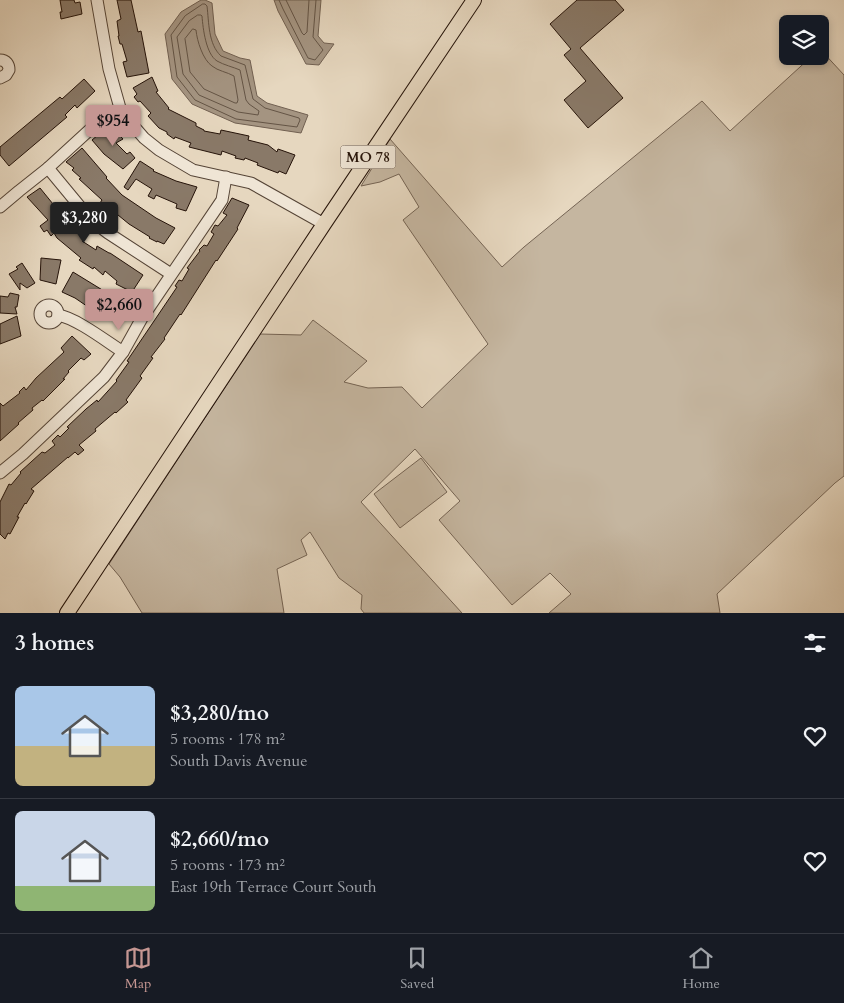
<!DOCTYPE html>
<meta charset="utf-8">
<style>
body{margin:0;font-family:Cardo,serif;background:#242831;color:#f1f3f6;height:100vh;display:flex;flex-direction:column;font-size:19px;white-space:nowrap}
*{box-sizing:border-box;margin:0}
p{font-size:16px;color:#9ea1a6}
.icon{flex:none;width:28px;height:28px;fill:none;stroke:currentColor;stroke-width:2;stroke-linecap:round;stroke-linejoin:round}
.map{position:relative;height:613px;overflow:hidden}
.side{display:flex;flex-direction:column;background:#171b24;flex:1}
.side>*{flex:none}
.fabs{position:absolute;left:779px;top:15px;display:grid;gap:10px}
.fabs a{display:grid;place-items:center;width:50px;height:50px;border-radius:8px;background:#171b24;box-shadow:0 2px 8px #0003;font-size:25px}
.price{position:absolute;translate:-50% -42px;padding:0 11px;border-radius:5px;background:#c59692;color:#111;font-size:16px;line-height:32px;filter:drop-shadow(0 1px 2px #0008)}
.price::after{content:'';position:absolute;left:50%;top:30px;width:15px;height:11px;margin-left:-8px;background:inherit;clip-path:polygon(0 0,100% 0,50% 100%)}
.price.current{background:#222;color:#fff}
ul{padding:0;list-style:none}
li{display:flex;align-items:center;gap:15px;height:125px;padding:0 15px}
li+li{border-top:1px solid #363941}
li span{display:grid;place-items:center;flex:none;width:140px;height:100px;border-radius:8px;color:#555}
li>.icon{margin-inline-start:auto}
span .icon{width:60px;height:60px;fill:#fffc;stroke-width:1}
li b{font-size:21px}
h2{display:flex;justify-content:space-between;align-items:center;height:60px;padding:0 15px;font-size:21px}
.menu{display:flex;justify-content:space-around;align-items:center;height:70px;border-top:1px solid #363941;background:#171b24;font-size:14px;color:#9ea1a6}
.menu a{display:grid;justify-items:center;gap:2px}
.menu .current{color:#c59692}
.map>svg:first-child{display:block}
.green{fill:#c5b6a0;stroke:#756454}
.water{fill:#a49481;stroke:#716051}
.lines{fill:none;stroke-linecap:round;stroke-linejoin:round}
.shore{stroke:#645445;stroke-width:1}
.building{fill:#897968;stroke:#251309}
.minor-casing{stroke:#554436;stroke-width:13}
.major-casing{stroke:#251309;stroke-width:16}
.minor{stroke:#efe5d5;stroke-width:11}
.major{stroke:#e6d7bf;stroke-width:14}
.labels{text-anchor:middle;stroke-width:4;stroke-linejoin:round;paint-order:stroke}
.shield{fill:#efe5d5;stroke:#625246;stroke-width:1}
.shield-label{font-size:14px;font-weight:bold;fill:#251309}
</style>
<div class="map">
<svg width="844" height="613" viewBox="0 0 844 613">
<rect width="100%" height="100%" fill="#e6d7bf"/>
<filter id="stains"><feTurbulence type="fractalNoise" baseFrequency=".004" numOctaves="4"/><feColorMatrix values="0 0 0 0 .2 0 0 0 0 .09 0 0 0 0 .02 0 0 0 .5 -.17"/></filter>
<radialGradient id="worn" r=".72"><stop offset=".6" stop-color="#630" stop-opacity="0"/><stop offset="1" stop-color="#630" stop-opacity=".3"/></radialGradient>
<g class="green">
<polygon points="820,49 844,75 844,476 835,483 717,594 720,613 549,613 571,594 550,573 512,605 439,520 460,501 415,449 361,502 462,613 364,613 361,609 362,595 339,578 310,532 301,540 307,555 277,569 284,613 142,613 120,577 109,564 260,334 301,335 313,320 367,361 344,382 368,388 402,387 422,408 488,344 403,220 419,207 399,174 380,182 361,186 390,139 502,267 524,247 702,101 730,131 812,56 820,56"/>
<polygon points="421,458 447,492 400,528 374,494"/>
</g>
<g class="water">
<polygon points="201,0 205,0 212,3 215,34 223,51 240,58 250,60 257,96 267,103 308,115 301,133 235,123 192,104 172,79 165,34 181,12"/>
<polygon points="274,0 321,0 318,36 324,43 334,44 319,65 306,64 278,11"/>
</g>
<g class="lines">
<g class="shore">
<polyline points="279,0 283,9 308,58 315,60 323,50 313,37 316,0"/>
<polyline points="286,0 302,33 304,35 307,32 309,0"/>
<path d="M203 4H205L207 6C209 22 208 44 221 56L245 65 253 99 265 108 299 118 300 120 297 127 236 119 195 100 177 77 171 35 185 16Z"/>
<path d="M198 15H201L202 16C203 29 206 54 217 61 224 65 233 67 240 70L246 100 249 104 259 111 258 115 238 112 199 95 183 74 177 37 189 21Z"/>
<path d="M193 29 196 30C197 41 203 60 212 66 218 71 227 72 234 76L238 100 237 103H235L204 89 190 72 185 39Z"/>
</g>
</g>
<g class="building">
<polygon points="60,0 74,0 75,3 80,2 82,14 61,19 60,12 62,12"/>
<polygon points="117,0 131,0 138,32 141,31 149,73 127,77 123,62 127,61 122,44 120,44 118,36 119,36 117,21 121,19"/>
<polygon points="577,0 615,0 624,10 580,48 623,98 588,128 564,100 586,81 564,55 571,49 550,24"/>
<polygon points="152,77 158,91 156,92 169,108 168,109 196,123 196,126 204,130 204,131 220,134 221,130 249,136 248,140 268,145 277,152 278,149 295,155 286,174 279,171 278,173 257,165 258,163 245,158 244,160 235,158 236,156 222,151 221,155 189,147 191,143 175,137 174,139 167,134 167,132 159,128 148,116 151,113 140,101 138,102 134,97 137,94 133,88"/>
<polygon points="84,79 95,91 77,108 75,105 65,115 67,117 9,166 0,155 0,147 60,97 62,99"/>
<polygon points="110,125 123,139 116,143 127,154 130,152 135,158 123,169 104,154 92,140"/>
<polygon points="82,148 107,177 106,178 122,195 156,218 175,228 164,244 157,241 157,242 149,238 150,237 129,224 118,215 117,216 113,214 100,203 102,200 79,179 81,178 72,170 74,168 66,162"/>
<polygon points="140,161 154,170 153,171 176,181 197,187 186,211 176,208 177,204 156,195 154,199 148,196 152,189 136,179 128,190 124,187"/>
<polygon points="40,188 53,204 72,223 70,225 85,238 82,241 96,250 97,246 109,253 110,253 143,275 132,292 116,284 117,281 105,271 103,275 94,267 93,269 79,260 81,258 57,238 54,233 51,236 47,230 44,232 40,226 48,220 27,197"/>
<polygon points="232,198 249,205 237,228 238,229 217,261 216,260 181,315 180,314 164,338 165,339 151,357 153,358 140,376 142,378 126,400 128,402 116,413 115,412 95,429 96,431 79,445 84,450 78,455 75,452 68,458 68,457 31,489 34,491 26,504 25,503 17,517 19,517 10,534 8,533 5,539 0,534 0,502 9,484 11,485 21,473 20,472 42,452 45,453 55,445 52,441 58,435 60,437 69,428 67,427 86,409 97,400 98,402 117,381 116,380 129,362 127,361 177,287 175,286 179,280 182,281 189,269 187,268 200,251 199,250 204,245 207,246 214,234 211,232 215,225 218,226 227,215 223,213"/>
<polygon points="41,258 61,260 56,284 40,280"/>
<polygon points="22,263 35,283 27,288 20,283 20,290 9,274 18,269 16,267"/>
<polygon points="73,272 104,291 103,293 122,304 111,320 97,313 75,298 62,292"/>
<polygon points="10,293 19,295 17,307 15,307 17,314 0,313 0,296 8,297"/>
<polygon points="17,316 21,336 0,344 0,324"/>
<polygon points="72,336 91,354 84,360 81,358 68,371 69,372 63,379 65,379 43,401 42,400 32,408 33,410 18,423 19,424 0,441 0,403 3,406 20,393 19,392 24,387 26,390 36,378 64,352 61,348"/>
</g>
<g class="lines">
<g class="minor-casing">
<g id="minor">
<polyline points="97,0 109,69 120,108 124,115 144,138 159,150 193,170 251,183 324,224"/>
<path d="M0 60C6 60 9 64 9 70L6 75 0 78"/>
<polyline points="48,168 91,220 108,233 171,274"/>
<polyline points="0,207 19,191 48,168 96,124 122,111"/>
<circle cx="49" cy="314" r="9"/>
<path d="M58 315C76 318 106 341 123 352"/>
<polyline points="0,473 23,454 104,377 123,352 142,318 222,200 226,177"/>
</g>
</g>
<g class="major-casing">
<polyline id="major" points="67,613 324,224 474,0"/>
</g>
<use href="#minor" class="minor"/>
<use href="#major" class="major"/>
</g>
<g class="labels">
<rect class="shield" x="340.5" y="145.5" width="55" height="23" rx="4"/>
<g class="shield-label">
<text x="368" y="162">MO 78</text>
</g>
</g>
<rect width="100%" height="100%" filter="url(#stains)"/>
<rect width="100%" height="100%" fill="url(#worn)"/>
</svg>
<div class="fabs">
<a><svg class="icon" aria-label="layers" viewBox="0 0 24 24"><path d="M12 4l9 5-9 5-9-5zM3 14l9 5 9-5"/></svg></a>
</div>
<b class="price" style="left:113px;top:147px">$954</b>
<b class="price current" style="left:84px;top:244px">$3,280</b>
<b class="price" style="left:119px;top:331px">$2,660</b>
</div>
<section class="side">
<h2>3 homes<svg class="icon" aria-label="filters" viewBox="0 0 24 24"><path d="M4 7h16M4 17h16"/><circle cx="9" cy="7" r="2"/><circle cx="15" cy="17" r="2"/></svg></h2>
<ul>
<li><span style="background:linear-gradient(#a9c7e8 60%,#c2b280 0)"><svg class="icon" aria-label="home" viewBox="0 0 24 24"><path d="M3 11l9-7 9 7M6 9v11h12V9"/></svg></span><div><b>$3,280/mo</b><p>5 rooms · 178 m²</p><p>South Davis Avenue</p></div><svg class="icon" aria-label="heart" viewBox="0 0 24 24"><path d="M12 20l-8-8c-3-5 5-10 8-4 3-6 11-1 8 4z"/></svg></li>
<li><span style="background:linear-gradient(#c9d6e8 75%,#8fb573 0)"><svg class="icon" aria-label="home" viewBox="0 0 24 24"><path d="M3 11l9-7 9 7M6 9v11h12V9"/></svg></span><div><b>$2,660/mo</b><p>5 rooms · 173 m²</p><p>East 19th Terrace Court South</p></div><svg class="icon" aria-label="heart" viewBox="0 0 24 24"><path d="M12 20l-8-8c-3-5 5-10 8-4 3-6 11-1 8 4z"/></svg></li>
</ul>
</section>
<nav class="menu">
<a class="current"><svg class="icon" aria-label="map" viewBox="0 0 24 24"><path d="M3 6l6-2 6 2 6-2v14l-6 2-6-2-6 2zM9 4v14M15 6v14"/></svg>Map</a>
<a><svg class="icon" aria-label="saved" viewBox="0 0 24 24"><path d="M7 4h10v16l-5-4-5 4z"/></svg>Saved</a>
<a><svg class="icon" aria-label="home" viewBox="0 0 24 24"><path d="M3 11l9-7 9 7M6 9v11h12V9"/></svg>Home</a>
</nav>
